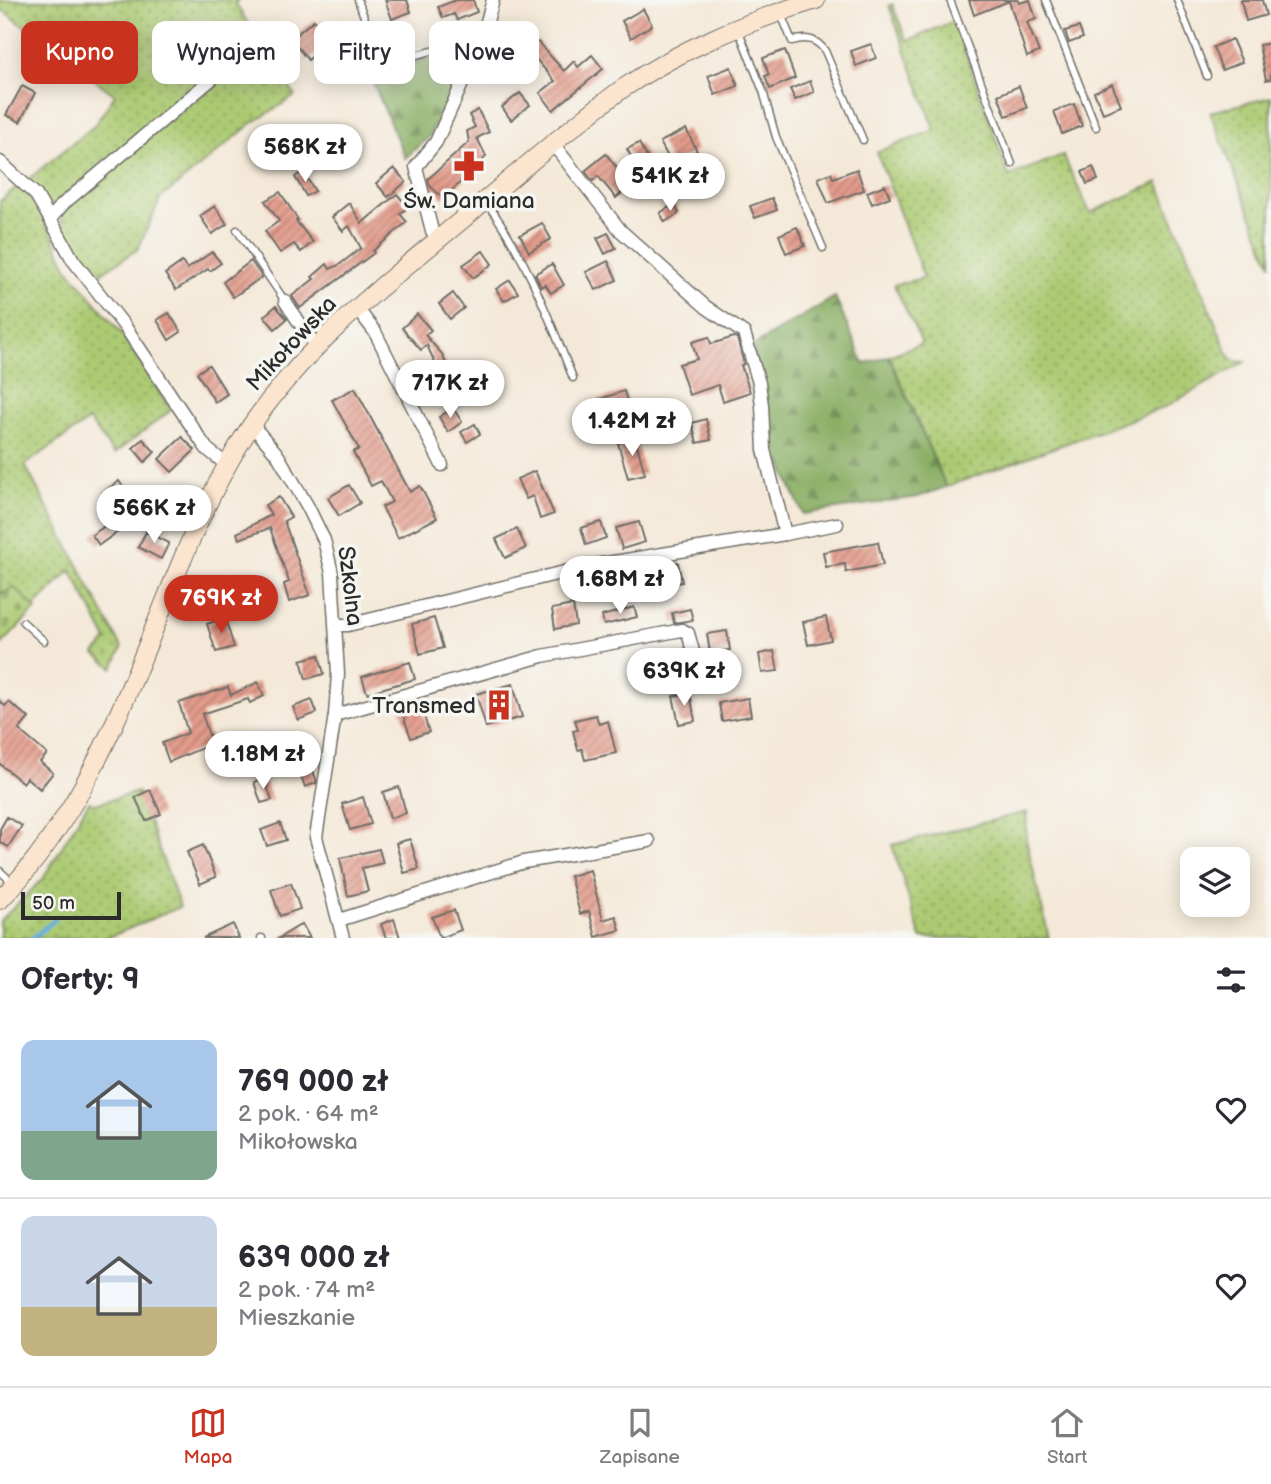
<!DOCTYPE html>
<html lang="pl">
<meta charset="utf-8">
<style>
body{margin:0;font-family:"Balsamiq Sans",sans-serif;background:#f2f2f3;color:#2b2b33;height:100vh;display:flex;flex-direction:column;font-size:26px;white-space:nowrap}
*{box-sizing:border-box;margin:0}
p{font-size:23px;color:#7c7c81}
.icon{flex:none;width:38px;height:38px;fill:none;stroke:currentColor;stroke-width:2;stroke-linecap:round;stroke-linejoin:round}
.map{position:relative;height:938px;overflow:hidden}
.panel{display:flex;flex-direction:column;background:#fff;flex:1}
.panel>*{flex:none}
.top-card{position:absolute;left:21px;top:21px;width:700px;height:63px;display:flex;gap:14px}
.tools{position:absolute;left:1180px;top:847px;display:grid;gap:14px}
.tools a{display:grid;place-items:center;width:70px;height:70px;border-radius:14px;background:#fff;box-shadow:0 4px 18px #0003;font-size:35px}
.scale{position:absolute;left:21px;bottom:18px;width:100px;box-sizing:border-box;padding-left:7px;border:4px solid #2b2b2b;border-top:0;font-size:19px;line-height:24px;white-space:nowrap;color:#2b2b2b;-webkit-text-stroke:5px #f6f6f2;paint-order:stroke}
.price{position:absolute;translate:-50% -60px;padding:0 16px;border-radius:24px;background:#fff;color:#222;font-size:23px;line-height:46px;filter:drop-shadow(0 2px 4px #0008)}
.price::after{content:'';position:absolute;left:50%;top:42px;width:21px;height:16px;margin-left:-10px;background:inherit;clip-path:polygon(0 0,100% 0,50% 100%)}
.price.active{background:#c8321e;color:#fff}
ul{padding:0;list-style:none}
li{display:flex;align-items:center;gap:21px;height:175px;padding:0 21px}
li+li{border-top:2px solid #e1e1e2}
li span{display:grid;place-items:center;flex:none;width:196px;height:140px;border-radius:14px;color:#555}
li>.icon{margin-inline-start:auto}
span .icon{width:84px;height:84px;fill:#fffc;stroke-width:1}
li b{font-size:30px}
h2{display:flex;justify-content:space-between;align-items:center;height:84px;padding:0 21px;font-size:30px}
.tag{padding:0 24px;border-radius:14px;background:#fff;box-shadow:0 4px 18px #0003;font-size:24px;line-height:63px}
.tag.active{background:#c8321e;color:#fff}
.menu{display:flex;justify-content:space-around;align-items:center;height:98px;border-top:2px solid #e1e1e2;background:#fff;font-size:19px;color:#7c7c81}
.menu a{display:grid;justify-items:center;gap:4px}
.menu .active{color:#c8321e}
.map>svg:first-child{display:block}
.grass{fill:url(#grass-dots);stroke:#6c7a4e;stroke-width:2}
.forest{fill:url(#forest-firs);stroke:#5a6c48;stroke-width:2}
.cemetery{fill:url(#cemetery-stones);stroke:#6c7a4e;stroke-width:2}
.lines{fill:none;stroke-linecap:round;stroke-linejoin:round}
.stream{stroke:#67b0df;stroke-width:4.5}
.building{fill:url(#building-hatch)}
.service-casing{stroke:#716e68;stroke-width:9}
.minor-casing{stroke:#716e68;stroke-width:15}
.secondary-casing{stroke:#716e68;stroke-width:20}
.service{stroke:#fff;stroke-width:6}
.minor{stroke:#fff;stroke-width:12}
.secondary{stroke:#fce5cf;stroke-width:18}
.labels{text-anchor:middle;stroke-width:7;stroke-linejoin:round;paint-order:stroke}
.poi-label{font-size:23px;fill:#2b2b2b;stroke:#f6f6f2}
.street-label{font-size:23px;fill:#2b2b2b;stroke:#f6f6f2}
</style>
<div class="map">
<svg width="1271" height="938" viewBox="0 0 1271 938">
<defs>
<pattern id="grass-dots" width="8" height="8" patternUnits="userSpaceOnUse" patternTransform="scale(1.75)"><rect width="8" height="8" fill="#acca72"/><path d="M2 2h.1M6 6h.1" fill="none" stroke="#8ca45e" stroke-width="1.8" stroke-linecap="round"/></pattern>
<pattern id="forest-firs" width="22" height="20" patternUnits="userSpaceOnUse" patternTransform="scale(1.75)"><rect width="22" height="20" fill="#89ae64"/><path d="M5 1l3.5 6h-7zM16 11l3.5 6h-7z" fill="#708e53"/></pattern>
<pattern id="cemetery-stones" width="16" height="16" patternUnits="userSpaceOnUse" patternTransform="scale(1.75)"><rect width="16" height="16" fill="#acca72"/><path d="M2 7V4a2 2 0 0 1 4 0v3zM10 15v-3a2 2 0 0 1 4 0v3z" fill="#8ca45e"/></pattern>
<pattern id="building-hatch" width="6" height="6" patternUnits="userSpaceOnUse" patternTransform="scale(1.75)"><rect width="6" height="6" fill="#e39b8b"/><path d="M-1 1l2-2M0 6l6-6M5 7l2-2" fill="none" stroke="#b87f72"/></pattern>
</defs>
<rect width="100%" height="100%" fill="#f6f6f2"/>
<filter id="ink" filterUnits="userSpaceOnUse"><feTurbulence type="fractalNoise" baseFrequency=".0143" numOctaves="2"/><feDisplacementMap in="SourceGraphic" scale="14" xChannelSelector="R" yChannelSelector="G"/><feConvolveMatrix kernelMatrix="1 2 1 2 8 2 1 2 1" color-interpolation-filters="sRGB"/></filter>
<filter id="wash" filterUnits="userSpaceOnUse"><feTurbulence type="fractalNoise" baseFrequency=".00686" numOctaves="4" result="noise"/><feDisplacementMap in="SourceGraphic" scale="28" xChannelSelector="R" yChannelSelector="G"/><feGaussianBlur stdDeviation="1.57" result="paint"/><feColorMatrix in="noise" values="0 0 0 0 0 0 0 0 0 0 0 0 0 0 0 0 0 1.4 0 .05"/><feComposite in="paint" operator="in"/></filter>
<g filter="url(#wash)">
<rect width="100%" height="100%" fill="#f4e9d8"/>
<g class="grass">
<polygon points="0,0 238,0 235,3 257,37 53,208 47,205 26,181 94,126 115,95 0,8"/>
<polygon points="892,4 907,41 954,21 1009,176 1063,155 1090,213 1158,182 1228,354 1234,361 1245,362 1163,408 946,487 889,356 922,343 894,285 924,278 877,152 935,130 889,6"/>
<polygon points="263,46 295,96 251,124 160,199 138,249 95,277 62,228 62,211 235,66"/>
<polygon points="1271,97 1271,265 1210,112"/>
<polygon points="23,182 41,212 68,269 122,334 171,410 114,454 89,420 25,465 122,648 113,668 95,654 107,640 71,570 34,607 14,587 3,594 0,590 0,201"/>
<polygon points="138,792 180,907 107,938 0,938 0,921 43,879 89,801 95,804"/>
<polygon points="1027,812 1026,839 1049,938 921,938 892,845"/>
</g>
<g class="forest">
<polygon points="356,42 391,61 415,62 472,45 467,60 430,136 405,158"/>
<polygon points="835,297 864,364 889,356 946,487 918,497 803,514 768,435 753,346"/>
</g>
<polygon class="cemetery" points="14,587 36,609 0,646 0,590 3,594"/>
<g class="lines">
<polyline class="stream" points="32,938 56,919"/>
</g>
<g id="blocks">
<g class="building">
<polygon points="385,0 407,0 411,12 392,19"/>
<polygon points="456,0 473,0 477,12 457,20 454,14 443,18 438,7"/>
<polygon points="969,0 1018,0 1019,3 1030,0 1036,19 1027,22 1039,52 1027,57 1009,1 974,15"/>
<polygon points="1241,0 1262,0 1266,15 1246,21"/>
<polygon points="643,9 652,25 631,38 622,21"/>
<polygon points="314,20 332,41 308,60 291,39"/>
<polygon points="1079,27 1083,38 1069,43 1065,31"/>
<polygon points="511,30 526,41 512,60 497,49"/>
<polygon points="1232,39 1242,62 1222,70 1213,47"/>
<polygon points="538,42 564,71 574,61 578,67 592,55 603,69 553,110 540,93 555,81 528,50"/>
<polygon points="1271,43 1271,79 1266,80 1259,45"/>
<polygon points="871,44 876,58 856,66 851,51"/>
<polygon points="785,50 795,78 770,89 765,76 769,75 763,58"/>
<polygon points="731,67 738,86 715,95 708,76"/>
<polygon points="810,81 814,92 795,100 790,89"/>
<polygon points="1112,84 1121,106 1103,113 1094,92"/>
<polygon points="22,86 35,93 20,122 6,115"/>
<polygon points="1019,86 1027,108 1006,116 998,95"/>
<polygon points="520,93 530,105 511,120 502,107"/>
<polygon points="1074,104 1082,126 1062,134 1054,111"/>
<polygon points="478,110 489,132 477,138 486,156 483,160 484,162 443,198 430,186 428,179 469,142 467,131 475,127 469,115"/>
<polygon points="686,129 697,151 671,163 660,142"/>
<polygon points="639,143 648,159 636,166 627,149"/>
<polygon points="606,154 631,185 616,198 598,176 593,181 585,171"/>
<polygon points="1093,167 1098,180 1087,184 1082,172"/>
<polygon points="394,168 406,182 388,197 376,183"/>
<polygon points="857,169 864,190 828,203 818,178 831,173 833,178"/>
<polygon points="303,172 315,191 306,196 295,177"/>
<polygon points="885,185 890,197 872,204 867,192"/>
<polygon points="280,192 298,220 296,221 313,242 301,252 294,244 280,253 265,231 279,221 265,201"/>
<polygon points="397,194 408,207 400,214 407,222 373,251 374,253 300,308 292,296 314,279 312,277 327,264 330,269 339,265 361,248 349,226 343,231 332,217 349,203 362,223"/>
<polygon points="772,198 777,210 755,218 750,206"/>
<polygon points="674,204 679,213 665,222 660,213"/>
<polygon points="215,206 227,224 212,234 200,216"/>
<polygon points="542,223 551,239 529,252 520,235"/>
<polygon points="797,227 805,246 786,253 779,235"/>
<polygon points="608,233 616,248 605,254 597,238"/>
<polygon points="483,251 492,264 473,278 463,265"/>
<polygon points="212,252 221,263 210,271 208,269 176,290 165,274 182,262 187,269"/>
<polygon points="251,261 262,277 233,297 223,282"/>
<polygon points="608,261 617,280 596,290 586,272"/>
<polygon points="552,264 564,285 551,293 545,284 541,287 535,274"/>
<polygon points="510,280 518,293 504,301 496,289"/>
<polygon points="453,293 464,308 450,319 439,304"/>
<polygon points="276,306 287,319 275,329 264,316"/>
<polygon points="169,313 181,332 169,340 157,320"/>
<polygon points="417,314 431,330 425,335 442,354 451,375 442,379 427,345 421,350 402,328"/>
<polygon points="709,337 711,344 734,337 737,338 744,364 741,365 750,392 723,401 718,385 689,395 679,364 697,359 692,342"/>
<polygon points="209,365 227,394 215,402 197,373"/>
<polygon points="355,388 410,492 420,486 437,518 398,538 382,507 392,502 381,481 371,486 353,452 359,449 332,400"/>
<polygon points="624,391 628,403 620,406 624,419 597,428 588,403"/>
<polygon points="453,408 462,422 448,432 439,417"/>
<polygon points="706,419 711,440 697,443 692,423"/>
<polygon points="475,424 480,434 467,442 461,432"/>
<polygon points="182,437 195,450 172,472 159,459"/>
<polygon points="635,438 645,474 628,478 618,443"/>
<polygon points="143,439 155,452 145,462 133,448"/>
<polygon points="535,471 554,514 540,519 533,496 526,499 517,479"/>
<polygon points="119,481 132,500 116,511 103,493"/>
<polygon points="349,485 360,503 339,516 328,498"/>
<polygon points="279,497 291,517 284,521 310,595 289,602 284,584 289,582 270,528 239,539 237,533 271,515 265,505"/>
<polygon points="112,521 119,531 99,545 92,535"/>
<polygon points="601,522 606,538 586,545 581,528"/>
<polygon points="639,522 645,542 622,549 616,528"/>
<polygon points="517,529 526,548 505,558 496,539"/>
<polygon points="146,532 169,543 161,559 138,547"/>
<polygon points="878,542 883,565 846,572 845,564 826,567 823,552"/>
<polygon points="678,562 682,582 663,586 659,566"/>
<polygon points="617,571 621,591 604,594 600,575"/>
<polygon points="573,605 576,625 555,629 552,609"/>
<polygon points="634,607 637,617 604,625 602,616"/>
<polygon points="690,609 693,620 674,623 672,613"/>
<polygon points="826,617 831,640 808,645 803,622"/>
<polygon points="225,618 234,647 216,652 207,624"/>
<polygon points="434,618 443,648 420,654 412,624"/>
<polygon points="727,631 730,650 710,653 707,634"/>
<polygon points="774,651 778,671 762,673 759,654"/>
<polygon points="319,655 324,674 306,679 301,660"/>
<polygon points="410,662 415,679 367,693 362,677"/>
<polygon points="258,682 264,696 250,703 248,699 202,714 212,744 169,762 162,743 188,733 179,703 228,687 231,695"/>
<polygon points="513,684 522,717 486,727 476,694"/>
<polygon points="690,693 695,721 679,724 673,696"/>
<polygon points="748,698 751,716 722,721 719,703"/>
<polygon points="312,700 317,713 298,720 293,707"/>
<polygon points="0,701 5,706 9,702 29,718 19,730 47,754 40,762 53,773 40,789 27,778 23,783 0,764"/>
<polygon points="420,704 429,732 411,738 401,710"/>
<polygon points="596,715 599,724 608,721 616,753 585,760 582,749 578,750 573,731 578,730 575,720"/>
<polygon points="307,755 316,779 316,783 305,787 295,760"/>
<polygon points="264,778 272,800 261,803 254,782"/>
<polygon points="399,787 406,813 390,818 383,792"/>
<polygon points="150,790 161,814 146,821 135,797"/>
<polygon points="363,797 371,824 350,830 342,804"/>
<polygon points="7,817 22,826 8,847 0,842 0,829"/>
<polygon points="280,823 286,840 267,846 261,830"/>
<polygon points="410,839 419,869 404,873 396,843"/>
<polygon points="203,845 216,877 200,884 187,852"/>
<polygon points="379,849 383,863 362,868 368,891 348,896 340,858"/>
<polygon points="590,870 603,920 616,916 620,930 596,937 589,911 580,914 570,876"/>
<polygon points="291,883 300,909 280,916 271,890"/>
<polygon points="454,910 461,930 440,938 432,917"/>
<polygon points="394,919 400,938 386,938 381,924"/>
<polygon points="233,924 239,938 203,938"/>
<polygon points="302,924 310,938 279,938"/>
</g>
</g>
</g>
<g filter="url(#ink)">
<use href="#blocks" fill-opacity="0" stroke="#716e68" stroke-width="2"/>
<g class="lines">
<g class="service-casing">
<g id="service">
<path d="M358 0C364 17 373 46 391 55 406 63 454 43 471 39L481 43"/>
<polyline points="950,0 1012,164"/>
<polyline points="1046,0 1096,127"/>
<polyline points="1177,0 1207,76"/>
<path d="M781 14 792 41C806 37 816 38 825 51L863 140"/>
<polyline points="738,29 763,91 776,137 823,248"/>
<path d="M486 202C525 254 549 318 573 378"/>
<polyline points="237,230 285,301"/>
<polyline points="23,622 44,641"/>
<polyline points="0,871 13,883"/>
<polyline points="261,938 262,938"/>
</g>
</g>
<g class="minor-casing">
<g id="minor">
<polyline points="0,162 36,195 50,219"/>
<polyline points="438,240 432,231 416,167 436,142 482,39 493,0"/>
<polyline points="285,301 309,337 317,345"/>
<polyline points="357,308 375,332 442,465"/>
<polyline points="252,425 277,454 308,507 324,540 332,573 338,674 335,715 316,837 343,938"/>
<polyline points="227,465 207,449 200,439 126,328 73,260 50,219 63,204 251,46"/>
<polyline points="785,534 837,524"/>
<polyline points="336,625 348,625 589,566 785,534 764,450 762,405 759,383 744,333 706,307 621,231 553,144"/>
<polyline points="335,715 542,656 682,630 688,633 702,684"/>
<polyline points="339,920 524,862 649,841"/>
</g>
</g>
<g class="secondary-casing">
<path id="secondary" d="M0 900C122 776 150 599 234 453 289 358 375 292 458 223 512 178 565 131 622 89 682 48 747 22 816 0"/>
</g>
<use href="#service" class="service"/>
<use href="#minor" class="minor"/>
<use href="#secondary" class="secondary"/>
</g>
</g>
<defs>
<g id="pharmacy-bare" transform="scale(2.415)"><path d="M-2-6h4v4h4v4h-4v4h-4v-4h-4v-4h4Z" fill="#c8321e" stroke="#f6f6f2" stroke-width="2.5" paint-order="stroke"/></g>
<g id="building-bare" transform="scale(2.415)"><path d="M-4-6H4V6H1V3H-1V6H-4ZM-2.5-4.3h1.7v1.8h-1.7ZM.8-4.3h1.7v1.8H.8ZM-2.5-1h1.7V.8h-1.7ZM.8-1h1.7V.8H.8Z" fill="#c8321e" stroke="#f6f6f2" stroke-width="2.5" paint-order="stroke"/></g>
</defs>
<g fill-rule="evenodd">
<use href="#pharmacy-bare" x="469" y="166"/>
<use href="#building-bare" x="499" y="705"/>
</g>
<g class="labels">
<g class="poi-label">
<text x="469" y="208">Św. Damiana</text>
<text x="476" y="713" text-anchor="end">Transmed</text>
</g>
<g class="street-label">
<text transform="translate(291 343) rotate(-47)" y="8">Mikołowska</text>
<text transform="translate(351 586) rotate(83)" y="8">Szkolna</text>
</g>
</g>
</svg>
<div class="tools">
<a><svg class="icon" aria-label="layers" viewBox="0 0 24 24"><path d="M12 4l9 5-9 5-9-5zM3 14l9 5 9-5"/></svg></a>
</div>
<div class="scale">50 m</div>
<b class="price" style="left:305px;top:184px">568K zł</b>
<b class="price" style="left:670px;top:213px">541K zł</b>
<b class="price" style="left:450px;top:420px">717K zł</b>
<b class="price" style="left:632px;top:458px">1.42M zł</b>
<b class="price" style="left:154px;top:545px">566K zł</b>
<b class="price" style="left:620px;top:616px">1.68M zł</b>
<b class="price active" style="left:221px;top:635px">769K zł</b>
<b class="price" style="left:684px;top:708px">639K zł</b>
<b class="price" style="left:263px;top:791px">1.18M zł</b>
<div class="top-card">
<a class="tag active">Kupno</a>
<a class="tag">Wynajem</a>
<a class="tag">Filtry</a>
<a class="tag">Nowe</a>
</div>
</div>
<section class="panel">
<h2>Oferty: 9<svg class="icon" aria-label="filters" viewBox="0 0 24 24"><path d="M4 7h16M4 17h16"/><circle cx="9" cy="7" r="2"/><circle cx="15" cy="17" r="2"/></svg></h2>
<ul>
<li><span style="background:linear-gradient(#a9c7e8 65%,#7fa58c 0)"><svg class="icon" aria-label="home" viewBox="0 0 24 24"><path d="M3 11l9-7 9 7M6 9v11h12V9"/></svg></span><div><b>769 000 zł</b><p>2 pok. · 64 m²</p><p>Mikołowska</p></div><svg class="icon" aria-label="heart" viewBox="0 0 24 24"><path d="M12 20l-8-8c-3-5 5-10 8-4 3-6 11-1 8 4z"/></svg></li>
<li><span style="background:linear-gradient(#c9d6e8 65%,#c2b280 0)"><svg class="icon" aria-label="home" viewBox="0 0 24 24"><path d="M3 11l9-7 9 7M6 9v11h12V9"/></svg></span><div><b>639 000 zł</b><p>2 pok. · 74 m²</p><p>Mieszkanie</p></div><svg class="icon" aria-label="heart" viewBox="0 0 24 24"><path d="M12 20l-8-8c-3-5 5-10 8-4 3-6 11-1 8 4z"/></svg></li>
</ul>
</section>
<nav class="menu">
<a class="active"><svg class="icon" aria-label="map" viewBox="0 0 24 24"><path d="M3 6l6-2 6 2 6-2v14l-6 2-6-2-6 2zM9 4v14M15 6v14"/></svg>Mapa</a>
<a><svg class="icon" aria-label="saved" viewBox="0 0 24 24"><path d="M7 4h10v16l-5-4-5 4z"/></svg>Zapisane</a>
<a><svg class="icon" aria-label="home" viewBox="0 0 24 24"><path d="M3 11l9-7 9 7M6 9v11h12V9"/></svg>Start</a>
</nav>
